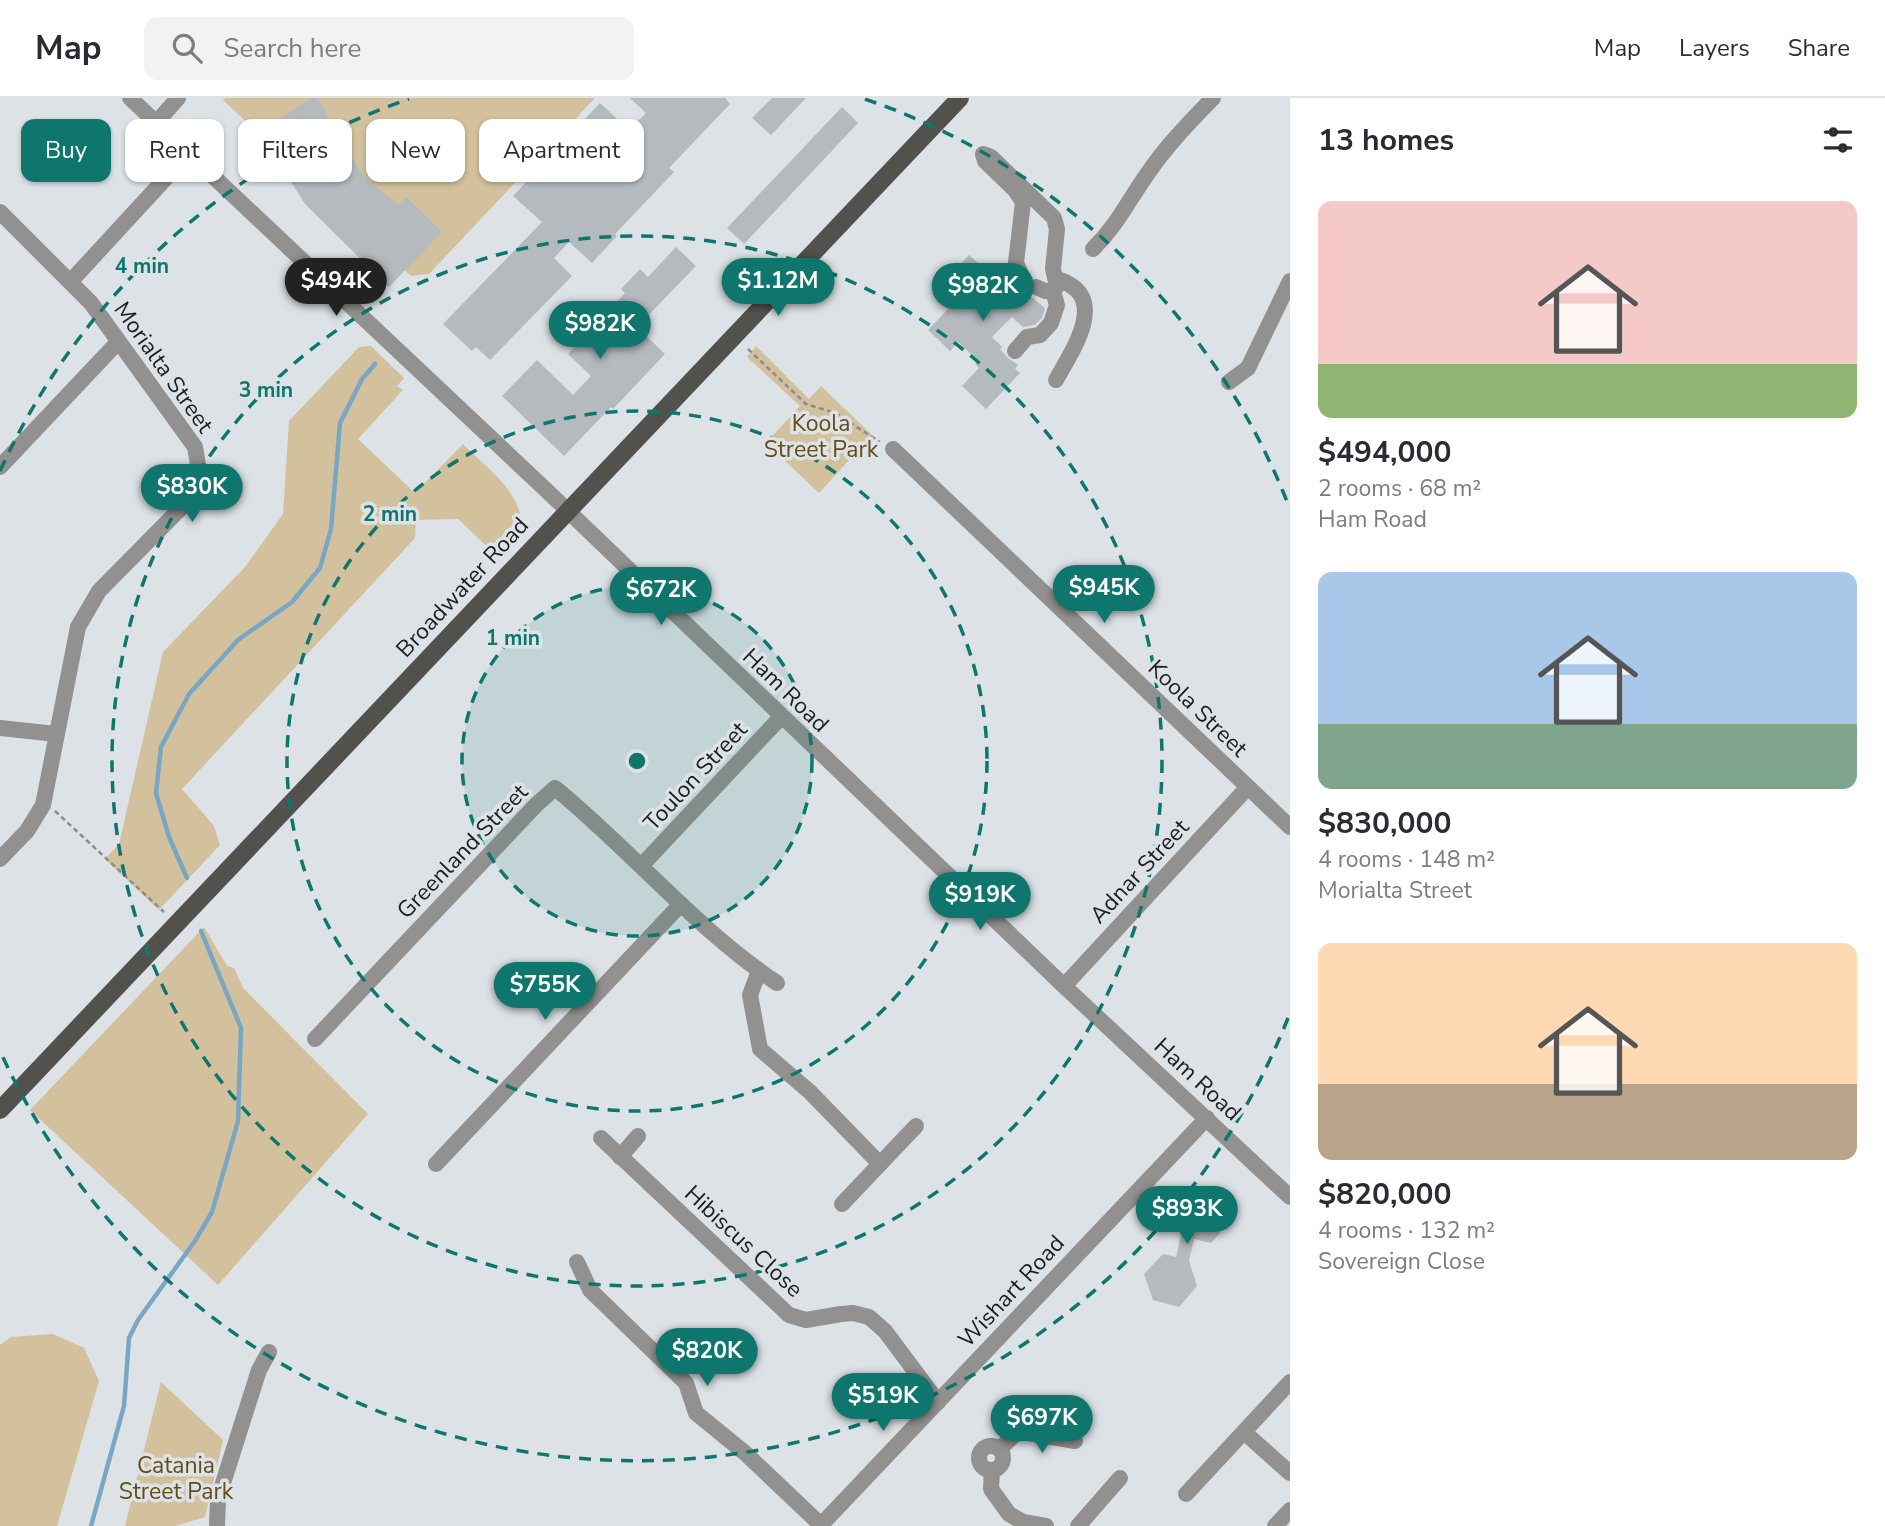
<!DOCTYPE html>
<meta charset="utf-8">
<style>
body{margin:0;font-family:"Nunito Sans",sans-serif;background:#f2f2f3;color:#2b2b33;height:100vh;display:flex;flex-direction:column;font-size:26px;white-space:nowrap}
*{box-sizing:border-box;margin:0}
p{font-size:23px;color:#7c7c81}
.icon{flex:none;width:38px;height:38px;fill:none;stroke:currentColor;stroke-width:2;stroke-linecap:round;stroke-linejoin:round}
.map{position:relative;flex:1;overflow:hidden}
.drawer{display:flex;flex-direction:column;background:#fff;width:595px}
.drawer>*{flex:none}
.top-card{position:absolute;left:21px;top:21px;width:665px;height:63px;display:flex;gap:14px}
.price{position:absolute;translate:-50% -60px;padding:0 16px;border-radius:24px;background:#0f766e;color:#fff;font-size:23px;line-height:46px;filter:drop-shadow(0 2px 4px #0008)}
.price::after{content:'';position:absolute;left:50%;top:42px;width:21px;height:16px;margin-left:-10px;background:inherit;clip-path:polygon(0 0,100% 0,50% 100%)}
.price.selected{background:#222;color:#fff}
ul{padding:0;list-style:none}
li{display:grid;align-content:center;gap:14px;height:371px;padding:0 28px}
li span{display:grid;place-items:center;height:217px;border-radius:14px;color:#555}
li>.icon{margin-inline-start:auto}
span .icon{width:126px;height:126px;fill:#fffc;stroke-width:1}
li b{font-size:30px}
h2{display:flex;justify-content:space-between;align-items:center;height:84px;padding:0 28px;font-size:30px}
.tag{padding:0 24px;border-radius:14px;background:#fff;box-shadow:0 2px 5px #0004;font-size:24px;line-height:63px}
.tag.selected{background:#0f766e;color:#fff}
header{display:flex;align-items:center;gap:42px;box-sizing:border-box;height:98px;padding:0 35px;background:#fff;border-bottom:2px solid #e1e1e2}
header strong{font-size:33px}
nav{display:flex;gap:38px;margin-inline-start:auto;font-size:24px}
.search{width:490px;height:63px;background:#f2f2f3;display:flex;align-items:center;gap:18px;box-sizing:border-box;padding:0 24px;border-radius:14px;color:#7c7c81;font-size:26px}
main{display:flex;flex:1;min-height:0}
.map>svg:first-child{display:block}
.green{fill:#d2c19c}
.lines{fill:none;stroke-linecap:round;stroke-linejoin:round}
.stream{stroke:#7aa6c5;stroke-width:4.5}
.building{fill:#b5babe}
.path{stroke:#898d91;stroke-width:2.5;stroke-dasharray:5 3.5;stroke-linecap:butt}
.minor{stroke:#92918f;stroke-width:16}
.major{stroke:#53514d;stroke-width:18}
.ring{fill:none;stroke:#0f766e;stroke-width:3.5;stroke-dasharray:12 9}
.labels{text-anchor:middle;stroke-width:7;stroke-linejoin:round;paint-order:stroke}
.street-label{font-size:23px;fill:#1c1e20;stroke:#dce2e6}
.park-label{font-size:23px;fill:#644d16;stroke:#dce2e6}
.centre{fill:#0f766e;stroke:#dce2e6;stroke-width:3.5}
.ring-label{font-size:21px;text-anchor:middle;font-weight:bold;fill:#0f766e;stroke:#dce2e6;stroke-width:7;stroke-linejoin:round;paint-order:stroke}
</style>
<header>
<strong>Map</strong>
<div class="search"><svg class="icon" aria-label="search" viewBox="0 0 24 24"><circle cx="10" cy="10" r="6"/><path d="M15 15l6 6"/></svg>Search here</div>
<nav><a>Map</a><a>Layers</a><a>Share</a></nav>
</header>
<main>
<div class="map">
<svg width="1290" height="1428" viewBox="0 0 1290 1428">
<rect width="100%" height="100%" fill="#dce2e6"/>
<g class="green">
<polygon points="225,0 595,0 429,176 411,178 223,2"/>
<path d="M371 248 404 280 397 288 403 292 358 341 415 395 463 346C486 370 529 398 520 437L498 459 458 421 416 422 415 440 182 691 214 728 220 747 159 812 105 761 119 746 163 554 245 469 283 416 289 323 359 249Z"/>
<polygon points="756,248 809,301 821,288 872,337 819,395 766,345 800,308 747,259"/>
<polygon points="204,829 227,868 234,870 243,890 368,1016 218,1187 30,1012"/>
<polygon points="53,1236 84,1250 99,1283 57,1428 0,1428 0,1247 11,1239"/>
<polygon points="161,1284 223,1342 205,1419 175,1428 125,1428"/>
</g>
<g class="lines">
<g class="stream">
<polyline points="187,780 169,739 156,695 161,649 189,596 238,542 292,504 320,470 331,431 340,325 362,281 375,266"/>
<polyline points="91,1428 124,1308 129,1240 138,1222 195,1143 212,1114 238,1023 241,930 201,833"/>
</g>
</g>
<g class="building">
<polygon points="312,0 317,0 364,79 398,107 406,99 442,134 389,189 305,106 268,48 268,28"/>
<polygon points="630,0 725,0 730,6 669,70 674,74 615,136 617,138 592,165 569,144 554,160 572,178 490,262 476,249 472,253 443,226 542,124 513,98 600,5 629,32 646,15"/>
<polygon points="772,0 806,0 771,37 752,20"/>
<polygon points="842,9 858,25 744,146 727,130"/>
<polygon points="676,149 696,168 637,229 665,256 613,311 611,309 564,358 502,298 537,262 573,297 591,278 568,256 625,195 621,191 640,171 648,179"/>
<polygon points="969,157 999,183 1007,175 1013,182 1020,184 1025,183 1030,178 1032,180 1026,185 1027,195 1045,210 1042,220 1035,227 1023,229 1012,219 992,239 1002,249 1000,251 1008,260 1018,267 1015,271 1020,275 986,311 962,288 979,270 975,266 978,263 958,244 950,253 928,232 948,211 932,196"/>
<polygon points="1194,1089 1221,1096 1228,1121 1218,1133 1220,1135 1211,1145 1194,1141 1189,1163 1197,1188 1179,1209 1153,1202 1144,1176 1163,1156 1176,1159 1181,1137 1173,1109"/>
</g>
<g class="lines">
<g class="path">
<polyline points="748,251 806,306 835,315 880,344"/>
<polyline points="55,713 164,814"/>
</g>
<g class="minor">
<polyline points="130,0 545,391 1064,888 1290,1099"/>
<polyline points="156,25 178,0"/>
<polyline points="0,114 91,205 195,349 198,367 197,387 182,409 99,493 78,529 43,707 27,733 0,761"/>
<path d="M1093 151C1118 126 1128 103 1148 75 1167 47 1190 24 1213 0"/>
<polyline points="1020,174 1016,165 1023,104 1015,92 985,63 983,56 991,59 1054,120 1057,131 1053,171 1057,188 1053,193 1045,193 1036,189"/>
<polyline points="71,183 188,56"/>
<polyline points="1015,253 1027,239 1040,237 1051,225 1057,207 1053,193"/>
<path d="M1056 282C1073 251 1111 198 1057 181"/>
<polyline points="1229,284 1248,270 1290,183"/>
<polyline points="893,351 1290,729"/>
<polyline points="0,369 118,244"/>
<polyline points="0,630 56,636"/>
<polyline points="642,767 781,619"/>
<polyline points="759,873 750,897 760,951 810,994 880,1066"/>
<polyline points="1064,888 1248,689"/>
<path d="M315 941 536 707 555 690C631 752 695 830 777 885"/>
<polyline points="601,1040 789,1217 806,1222 841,1216 853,1215 869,1219 885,1233 938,1304"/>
<polyline points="620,1059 638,1038"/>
<polyline points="436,1066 681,806"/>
<polyline points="842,1106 916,1028"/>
<polyline points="577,1164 590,1192 686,1285 696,1315 745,1355 821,1427"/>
<polyline points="1244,1334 1290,1375"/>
<circle cx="991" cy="1360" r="12"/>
<polyline points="1000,1351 1014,1337 1023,1334 1075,1343"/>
<polyline points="992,1372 991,1391 1009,1416 1023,1424 1046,1428"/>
<polyline points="1186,1396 1290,1284"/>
<polyline points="217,1428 218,1401 259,1272 269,1254"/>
<polyline points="820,1428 1207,1020"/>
<polyline points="1078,1428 1120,1380"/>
<polyline points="1275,1428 1290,1412"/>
</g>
<polyline class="major" points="0,1012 960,0"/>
</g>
<circle cx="637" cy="663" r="175" fill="#0f766e" fill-opacity=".12"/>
<g class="ring">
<circle cx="637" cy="663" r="175"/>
<circle cx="637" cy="663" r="350"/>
<circle cx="637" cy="663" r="525"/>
<path d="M1288 920A700 700 0 0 1 0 953M0 373A700 700 0 0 1 409 1M865 1A700 700 0 0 1 1288 406"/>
</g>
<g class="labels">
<g class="street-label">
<text transform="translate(164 269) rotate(55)" y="8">Morialta Street</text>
<text transform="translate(462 489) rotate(-47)" y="8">Broadwater Road</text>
<text transform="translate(786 592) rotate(44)" y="8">Ham Road</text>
<text transform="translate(1198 610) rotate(44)" y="8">Koola Street</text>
<text transform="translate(695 678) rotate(-47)" y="8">Toulon Street</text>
<text transform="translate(462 753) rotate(-46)" y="8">Greenland Street</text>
<text transform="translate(1139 773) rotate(-47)" y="8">Adnar Street</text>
<text transform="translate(1198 981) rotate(43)" y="8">Ham Road</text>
<text transform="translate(744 1143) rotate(43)" y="8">Hibiscus Close</text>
<text transform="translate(1011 1193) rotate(-47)" y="8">Wishart Road</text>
</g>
<g class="park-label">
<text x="821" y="333">Koola<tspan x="821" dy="26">Street Park</tspan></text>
<text x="176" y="1375">Catania<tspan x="176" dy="26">Street Park</tspan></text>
</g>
</g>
<circle cx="637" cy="663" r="10" class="centre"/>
<g class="ring-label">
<text x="142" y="175">4 min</text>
<text x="266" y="299">3 min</text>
<text x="390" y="423">2 min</text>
<text x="513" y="547">1 min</text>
</g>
</svg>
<b class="price selected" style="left:336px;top:220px">$494K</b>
<b class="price" style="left:778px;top:220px">$1.12M</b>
<b class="price" style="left:983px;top:225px">$982K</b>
<b class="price" style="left:600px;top:263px">$982K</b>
<b class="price" style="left:192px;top:426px">$830K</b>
<b class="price" style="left:1104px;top:527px">$945K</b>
<b class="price" style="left:661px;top:529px">$672K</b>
<b class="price" style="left:980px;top:834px">$919K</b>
<b class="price" style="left:545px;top:924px">$755K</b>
<b class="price" style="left:1187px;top:1148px">$893K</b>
<b class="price" style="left:707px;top:1290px">$820K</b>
<b class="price" style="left:883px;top:1335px">$519K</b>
<b class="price" style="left:1042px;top:1357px">$697K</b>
<div class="top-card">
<a class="tag selected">Buy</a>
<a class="tag">Rent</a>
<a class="tag">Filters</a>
<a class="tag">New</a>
<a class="tag">Apartment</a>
</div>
</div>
<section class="drawer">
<h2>13 homes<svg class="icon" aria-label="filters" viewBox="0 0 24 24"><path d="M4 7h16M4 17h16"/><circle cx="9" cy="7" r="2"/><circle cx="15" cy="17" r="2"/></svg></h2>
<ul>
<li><span style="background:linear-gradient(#f6c9c9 75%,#8fb573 0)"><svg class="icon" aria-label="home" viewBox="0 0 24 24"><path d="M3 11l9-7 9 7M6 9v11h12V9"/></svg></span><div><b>$494,000</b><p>2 rooms · 68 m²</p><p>Ham Road</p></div></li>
<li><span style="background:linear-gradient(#a9c7e8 70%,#7fa58c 0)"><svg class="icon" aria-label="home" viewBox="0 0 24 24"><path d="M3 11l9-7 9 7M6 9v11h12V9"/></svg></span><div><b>$830,000</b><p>4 rooms · 148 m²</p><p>Morialta Street</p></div></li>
<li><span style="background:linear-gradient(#ffd9b3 65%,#b9a48a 0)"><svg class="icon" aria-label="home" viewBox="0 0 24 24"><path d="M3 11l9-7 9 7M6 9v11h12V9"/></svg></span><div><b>$820,000</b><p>4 rooms · 132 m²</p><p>Sovereign Close</p></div></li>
</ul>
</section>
</main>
